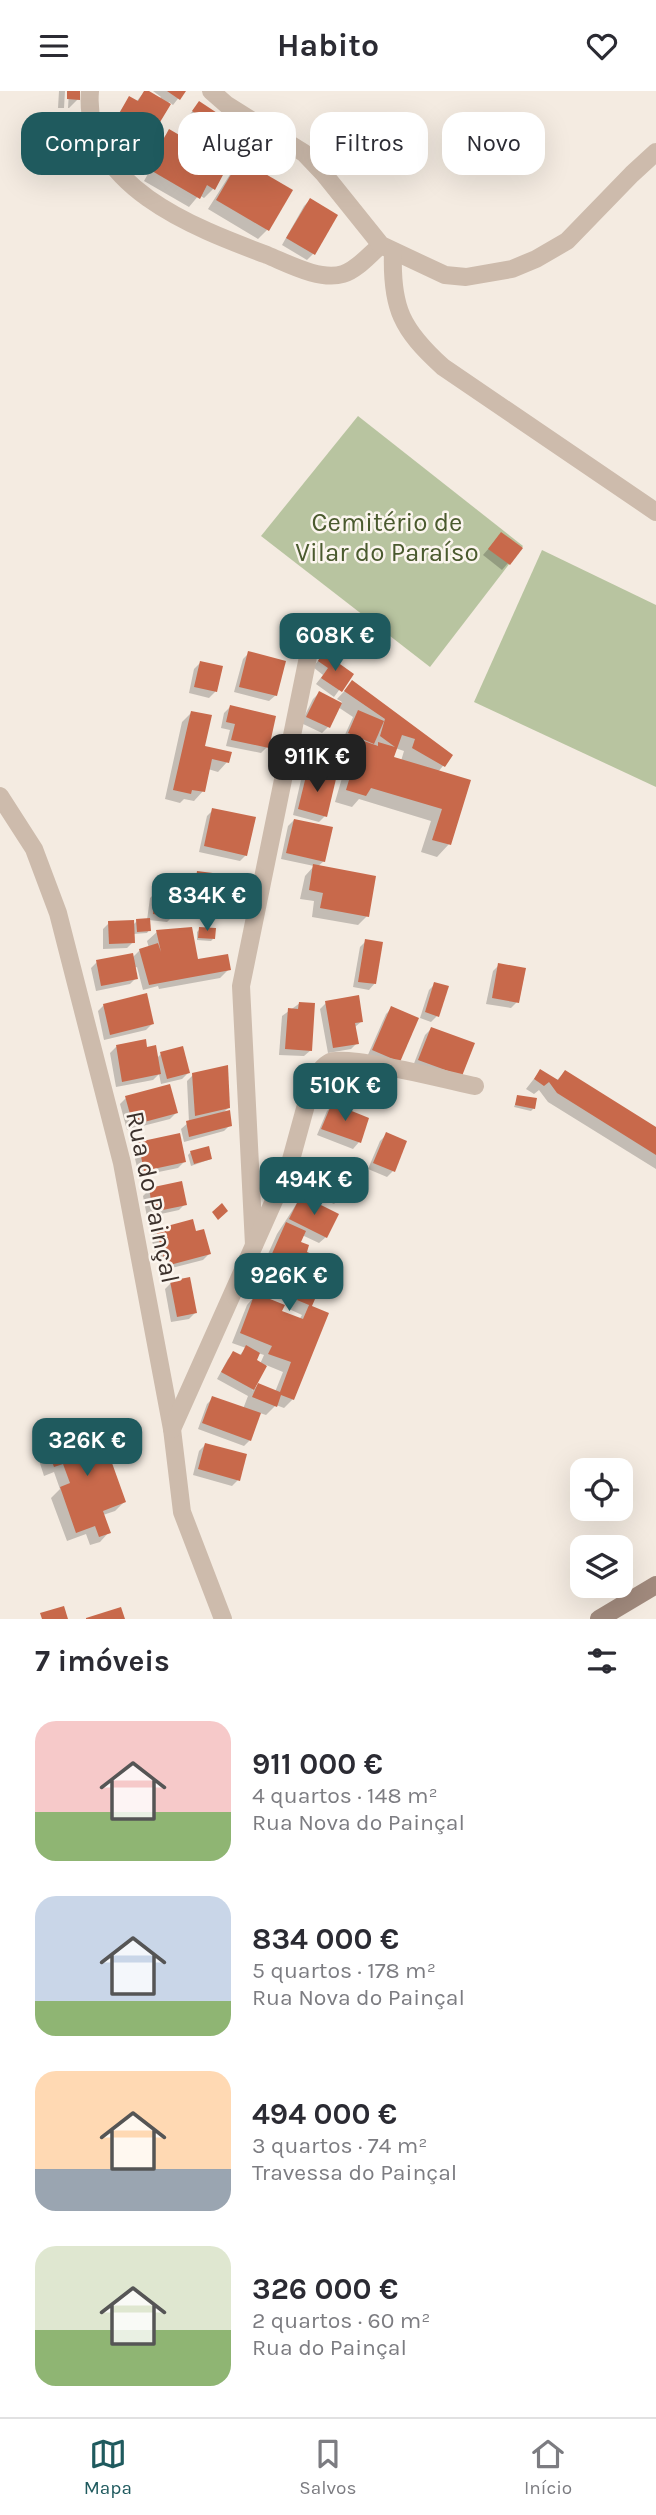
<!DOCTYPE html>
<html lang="pt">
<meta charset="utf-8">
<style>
body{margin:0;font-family:Karla,sans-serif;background:#f7f7f7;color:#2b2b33;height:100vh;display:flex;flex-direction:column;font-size:26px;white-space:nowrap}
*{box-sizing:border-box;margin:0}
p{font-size:23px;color:#7c7c81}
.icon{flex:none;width:38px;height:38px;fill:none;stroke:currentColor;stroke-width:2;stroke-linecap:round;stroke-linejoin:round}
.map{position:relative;height:1528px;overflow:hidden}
.details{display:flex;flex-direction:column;background:#fff;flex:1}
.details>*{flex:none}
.guide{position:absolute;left:21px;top:21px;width:614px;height:63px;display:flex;gap:14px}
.fabs{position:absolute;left:570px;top:1367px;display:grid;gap:14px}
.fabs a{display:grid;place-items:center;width:63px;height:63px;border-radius:14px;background:#fff;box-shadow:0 7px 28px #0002;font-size:35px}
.price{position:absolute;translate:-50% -60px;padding:0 16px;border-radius:14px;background:#1f5a5e;color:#fff;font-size:23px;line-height:46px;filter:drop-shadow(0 2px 4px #0008)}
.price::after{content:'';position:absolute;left:50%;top:42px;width:21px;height:16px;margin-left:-10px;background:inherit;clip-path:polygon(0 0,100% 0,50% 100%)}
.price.active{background:#222;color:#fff}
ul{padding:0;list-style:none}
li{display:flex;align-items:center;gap:21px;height:175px;padding:0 35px}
li span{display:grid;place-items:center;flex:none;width:196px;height:140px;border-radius:21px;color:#555}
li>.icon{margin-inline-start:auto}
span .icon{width:84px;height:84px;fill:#fffc;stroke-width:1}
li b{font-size:30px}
h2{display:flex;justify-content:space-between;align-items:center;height:84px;padding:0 35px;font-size:30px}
.chip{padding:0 24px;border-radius:21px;background:#fff;box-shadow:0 7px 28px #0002;font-size:24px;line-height:63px}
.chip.active{background:#1f5a5e;color:#fff}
header{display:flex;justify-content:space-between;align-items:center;height:91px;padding:0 35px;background:#fff;font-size:32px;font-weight:700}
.menu{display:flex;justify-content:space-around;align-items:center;height:98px;border-top:2px solid #e1e1e2;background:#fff;font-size:19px;color:#7c7c81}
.menu a{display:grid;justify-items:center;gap:4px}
.menu .active{color:#1f5a5e}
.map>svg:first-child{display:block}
.green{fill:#b8c4a0}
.shadow{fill:#0003;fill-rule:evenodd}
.building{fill:#c8694b}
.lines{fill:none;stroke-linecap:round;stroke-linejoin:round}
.street{stroke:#cdbbac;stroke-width:18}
.secondary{stroke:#a18a7d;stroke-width:18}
.labels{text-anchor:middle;stroke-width:5;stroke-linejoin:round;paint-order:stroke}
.park-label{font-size:26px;fill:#4a5a2e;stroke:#fbf5ee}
.street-label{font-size:26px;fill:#3b302b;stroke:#fbf5ee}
</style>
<header><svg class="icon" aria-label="menu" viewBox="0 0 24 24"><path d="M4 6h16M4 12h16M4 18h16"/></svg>Habito<svg class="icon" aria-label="heart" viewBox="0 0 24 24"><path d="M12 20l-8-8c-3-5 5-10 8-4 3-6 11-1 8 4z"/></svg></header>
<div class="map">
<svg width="656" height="1528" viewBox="0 0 656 1528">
<rect width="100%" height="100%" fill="#f4ebe1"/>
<g class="green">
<polygon points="358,325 523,455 430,576 261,445"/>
<polygon points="542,459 656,514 656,696 474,611"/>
</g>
<g class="shadow">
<polygon points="59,0 65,0 64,17 68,17 69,0 78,0 78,8 69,17 58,17"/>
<polygon points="145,0 159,8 161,6 153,0 184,0 173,14 169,11 146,46 115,28 129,7 136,11"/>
<polygon points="199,12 256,50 241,71 267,139 258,148 208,118 236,74 217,61 224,51 187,27"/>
<polygon points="170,40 216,79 213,98 204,107 199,104 189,116 144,90 153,74 148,71 160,50"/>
<polygon points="310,109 313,163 307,169 282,154 304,115"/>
<polygon points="501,443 520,458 502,479 483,464"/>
<polygon points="249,562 276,604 269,610 234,601 243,568"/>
<polygon points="323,564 351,583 334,606 316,593 323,584 313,576"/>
<polygon points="200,572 221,577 215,601 209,607 189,602 194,578"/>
<path d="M352 592 451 665 438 681 449 753 437 766 421 761 431 730 359 708 352 716 335 711 349 663 358 654 343 648 353 626 338 616 328 636 322 642 301 632 313 608 319 602 341 613 342 611 337 608ZM395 657 404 660 401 670 391 667Z"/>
<polygon points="230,616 267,656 261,662 226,655 230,639 221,637 224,622"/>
<polygon points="192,621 203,656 227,671 218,681 208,678 203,700 194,710 184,708 180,712 165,708 182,631"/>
<polygon points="307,683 325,725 319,731 293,724 301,689"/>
<polygon points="213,719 246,764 240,770 199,761 207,725"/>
<polygon points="294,729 324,770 317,776 367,825 358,834 312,826 314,810 300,808 305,785 314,775 281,768 288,735"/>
<polygon points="198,782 230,817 224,823 188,818 192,788"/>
<polygon points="156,801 173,825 167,831 149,829 149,839 147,842 133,843 133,851 127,857 103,858 103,838 109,832 133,834 137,830 147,829 150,807"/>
<polygon points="200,838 213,848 211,850 197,849 197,841"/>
<polygon points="157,841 196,870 229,878 220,887 159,898 158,895 143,899 137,876 134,877 136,887 130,893 96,900 91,877 97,871 132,867 140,859 149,857 147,850"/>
<polygon points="366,850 375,892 369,899 353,896 360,856"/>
<polygon points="499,874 517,911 511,917 486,913 493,880"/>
<polygon points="435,893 437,925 431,931 420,927 429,899"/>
<polygon points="300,912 311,959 304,965 279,964 282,925"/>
<polygon points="326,912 362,930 355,936 357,952 351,958 328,962 320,918"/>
<polygon points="104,914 152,933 146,939 104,949 98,920"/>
<polygon points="392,917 398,970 367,966 386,923"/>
<polygon points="431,938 461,984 413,975 425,944"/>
<polygon points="116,956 146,958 156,968 161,963 188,982 182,988 161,993 159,983 153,989 116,996 110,962"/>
<polygon points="540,980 556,990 565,981 656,1038 656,1078 548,1011 539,999 534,1003 526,998"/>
<polygon points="193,984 229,1016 222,1023 230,1034 224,1040 184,1051 181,1038 189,1031 187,990"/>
<polygon points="518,1006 534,1017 531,1020 514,1016"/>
<polygon points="126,1007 176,1022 170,1028 127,1039 120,1013"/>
<polygon points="333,1014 367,1028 359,1051 353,1058 317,1044 327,1020"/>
<polygon points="386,1044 393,1080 387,1086 368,1078 380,1050"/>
<polygon points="139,1053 184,1071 178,1077 139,1085 133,1059"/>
<polygon points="191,1061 211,1068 191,1075 188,1064"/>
<polygon points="324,1070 340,1107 334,1113 306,1101 318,1076"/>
<polygon points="149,1099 185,1113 179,1119 147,1126 143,1105"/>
<path d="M301 1106 326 1146 319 1152 302 1144 298 1152 304 1161 309 1216 293 1308 284 1317 276 1314 266 1324 260 1322 250 1349 244 1355 198 1338 207 1313 213 1307 243 1318 248 1305 217 1288 228 1268 234 1262 239 1265 246 1257 232 1252 247 1214 256 1204 280 1221 299 1229 302 1224 289 1218 298 1199 290 1195 281 1204 255 1192 277 1143ZM258 1262 264 1264 260 1273 254 1269ZM266 1274 283 1281 275 1301 258 1294 252 1300Z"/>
<polygon points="157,1139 209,1163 203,1169 160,1180 151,1146"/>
<polygon points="171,1192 195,1222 189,1228 171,1231 165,1198"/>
<polygon points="46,1353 124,1411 115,1420 103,1424 109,1441 100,1451 90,1454 86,1443 67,1450 51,1407 60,1398 54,1381 44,1385 37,1363"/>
<polygon points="205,1354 238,1389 232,1395 193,1384 199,1360"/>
</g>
<g class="building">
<polygon points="67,0 80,0 80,9 67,8"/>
<polygon points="144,0 149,0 171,13 154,41 120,21 129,5 138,10"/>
<polygon points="167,0 186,0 180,9"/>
<polygon points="199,10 258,49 245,70 222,55 229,45 192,20"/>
<polygon points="169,38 224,70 219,78 224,82 215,99 207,94 200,108 152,80 161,65 156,62"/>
<polygon points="240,68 293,99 269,140 216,109"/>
<polygon points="310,107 338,124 315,164 286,147"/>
<polygon points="501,441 523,457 510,474 488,458"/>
<polygon points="248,560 286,570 277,605 239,596"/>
<polygon points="323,561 354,583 342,601 321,587 328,577 318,570"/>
<polygon points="200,570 223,575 217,601 194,596"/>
<polygon points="352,589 453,664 445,676 412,657 415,648 402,644 394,666 471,689 451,754 432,749 442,718 371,697 366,705 346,699 361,649 378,655 378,651 395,656 380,645 385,628 344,600"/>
<polygon points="319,600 342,612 330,637 306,626"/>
<polygon points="230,614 276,625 269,657 231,649 235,633 226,631"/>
<polygon points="358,619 384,630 374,653 348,642"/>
<polygon points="191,620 212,624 205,655 232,661 229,672 212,668 205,701 192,699 191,703 173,699"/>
<polygon points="307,681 336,688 327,726 298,718"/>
<polygon points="212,717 256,726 247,765 204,755"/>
<polygon points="294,728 333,736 325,771 286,762"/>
<polygon points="313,773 376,785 369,826 320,817 323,802 309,799"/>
<polygon points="197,780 236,785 232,817 193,812"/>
<polygon points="155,799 177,802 174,826 153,823"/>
<polygon points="150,827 151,840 137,841 136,828"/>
<polygon points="134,829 135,852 109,853 108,830"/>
<polygon points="192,836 198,868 228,863 231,879 149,894 139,858 158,852 161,861 156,839"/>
<polygon points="199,836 216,837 215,848 198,847"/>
<polygon points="365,848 383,851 376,893 358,891"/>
<polygon points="133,862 138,888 101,895 96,869"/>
<polygon points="498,872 526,877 519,912 492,907"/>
<polygon points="434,891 449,895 439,926 425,921"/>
<polygon points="147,902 154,933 110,944 103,913"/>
<polygon points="359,904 363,931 355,932 359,953 333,957 325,910"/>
<polygon points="299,911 315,912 312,960 285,958 288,917 298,918"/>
<polygon points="391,915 419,927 400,971 372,959"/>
<polygon points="431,936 475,952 462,985 418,969"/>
<polygon points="146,948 147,956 156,954 161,983 122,991 116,954"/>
<polygon points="183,955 190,982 167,988 160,961"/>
<polygon points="228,974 230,1017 195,1025 192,982"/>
<polygon points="540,978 558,989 565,979 656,1036 656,1064 557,1002 549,991 544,995 534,988"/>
<polygon points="170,993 178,1022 133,1034 125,1005"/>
<polygon points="517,1004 537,1007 535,1018 515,1014"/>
<polygon points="332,1012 369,1027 361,1052 321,1038"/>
<polygon points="230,1019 232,1035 189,1046 186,1030"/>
<polygon points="386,1041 407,1050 395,1081 373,1072"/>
<polygon points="180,1042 186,1071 144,1080 138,1051"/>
<polygon points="209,1055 212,1068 194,1073 190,1060"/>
<polygon points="323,1068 353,1082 341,1108 311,1094"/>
<polygon points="182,1090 187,1114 153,1121 149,1097"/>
<polygon points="301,1104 339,1123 327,1147 289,1128"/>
<polygon points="222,1112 228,1120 218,1129 212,1121"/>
<polygon points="193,1128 196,1140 204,1138 211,1163 166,1175 156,1138"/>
<polygon points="286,1131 306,1140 301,1151 309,1154 307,1161 331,1171 312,1215 329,1222 294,1309 281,1304 277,1316 252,1306 258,1292 280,1301 291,1271 268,1263 272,1255 240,1242 255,1202 285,1214 282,1220 303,1228 309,1214 297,1209 306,1189 296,1185 292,1195 263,1183"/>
<polygon points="190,1186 197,1222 177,1226 170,1190"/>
<polygon points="246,1254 260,1262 257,1269 267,1275 254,1299 221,1281 233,1260 241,1264"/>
<polygon points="212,1305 261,1322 251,1350 202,1332"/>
<polygon points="98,1333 126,1411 103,1420 111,1442 99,1446 95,1435 76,1442 60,1396 70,1392 63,1373 54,1376 45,1352"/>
<polygon points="205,1352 247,1363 240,1390 198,1378"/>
<polygon points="64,1515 68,1528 42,1528 40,1522"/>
<polygon points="121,1516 125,1528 86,1528 86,1527"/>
</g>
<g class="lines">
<g class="street">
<path d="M90 0C82 95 195 137 267 164 289 173 320 190 343 183 357 179 370 163 381 154"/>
<polyline points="211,0 227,14 304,62 324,83 381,154 445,184 466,186 512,178 536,168 567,150 632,83 656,61"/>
<path d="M393 161C391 217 402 239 443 276L656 421"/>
<polyline points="0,705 34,758 58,822 122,1072 172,1338 182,1421 223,1528"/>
<polyline points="254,1154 241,895 309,561"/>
<path d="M172 1338 289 1076 312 992C317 984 322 975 330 971 346 963 451 990 475 995"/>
</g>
<polyline class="secondary" points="599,1528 656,1494"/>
</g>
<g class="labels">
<g class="park-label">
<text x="387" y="440">Cemitério de<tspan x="387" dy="30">Vilar do Paraíso</tspan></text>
</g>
<g class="street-label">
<text transform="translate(153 1106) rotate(78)" y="9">Rua do Painçal</text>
</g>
</g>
</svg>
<div class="fabs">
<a><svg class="icon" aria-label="locate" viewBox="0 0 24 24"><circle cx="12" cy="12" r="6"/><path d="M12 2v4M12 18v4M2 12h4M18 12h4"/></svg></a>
<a><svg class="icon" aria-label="layers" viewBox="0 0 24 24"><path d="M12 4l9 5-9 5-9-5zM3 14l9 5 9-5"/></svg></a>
</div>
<b class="price" style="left:335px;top:582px">608K €</b>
<b class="price active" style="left:317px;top:703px">911K €</b>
<b class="price" style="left:207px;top:842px">834K €</b>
<b class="price" style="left:345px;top:1032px">510K €</b>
<b class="price" style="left:314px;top:1126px">494K €</b>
<b class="price" style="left:289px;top:1222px">926K €</b>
<b class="price" style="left:87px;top:1387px">326K €</b>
<div class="guide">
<a class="chip active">Comprar</a>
<a class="chip">Alugar</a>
<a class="chip">Filtros</a>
<a class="chip">Novo</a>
</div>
</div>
<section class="details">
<h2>7 imóveis<svg class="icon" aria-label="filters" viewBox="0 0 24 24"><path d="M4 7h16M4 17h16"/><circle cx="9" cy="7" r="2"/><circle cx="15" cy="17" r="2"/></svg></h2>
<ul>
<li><span style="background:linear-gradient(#f6c9c9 65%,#8fb573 0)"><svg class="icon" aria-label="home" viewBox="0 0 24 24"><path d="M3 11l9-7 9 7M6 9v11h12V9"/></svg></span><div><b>911 000 €</b><p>4 quartos · 148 m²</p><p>Rua Nova do Painçal</p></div></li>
<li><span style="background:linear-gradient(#c9d6e8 75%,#8fb573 0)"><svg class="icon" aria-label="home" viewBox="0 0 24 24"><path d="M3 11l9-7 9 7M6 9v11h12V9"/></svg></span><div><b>834 000 €</b><p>5 quartos · 178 m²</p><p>Rua Nova do Painçal</p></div></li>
<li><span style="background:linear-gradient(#ffd9b3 70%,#9aa5b1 0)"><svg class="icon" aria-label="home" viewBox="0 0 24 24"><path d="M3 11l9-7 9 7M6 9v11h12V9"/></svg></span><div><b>494 000 €</b><p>3 quartos · 74 m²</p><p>Travessa do Painçal</p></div></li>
<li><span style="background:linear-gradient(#dfe7d0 60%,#8fb573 0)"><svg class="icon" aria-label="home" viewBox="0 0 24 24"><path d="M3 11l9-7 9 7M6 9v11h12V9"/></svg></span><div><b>326 000 €</b><p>2 quartos · 60 m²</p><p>Rua do Painçal</p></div></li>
</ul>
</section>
<nav class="menu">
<a class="active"><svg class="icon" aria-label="map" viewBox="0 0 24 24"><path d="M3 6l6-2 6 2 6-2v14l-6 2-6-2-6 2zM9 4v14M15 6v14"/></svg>Mapa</a>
<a><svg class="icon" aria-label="saved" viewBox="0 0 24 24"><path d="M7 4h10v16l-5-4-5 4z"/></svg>Salvos</a>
<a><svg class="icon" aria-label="home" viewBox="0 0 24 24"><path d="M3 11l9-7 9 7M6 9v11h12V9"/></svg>Início</a>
</nav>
